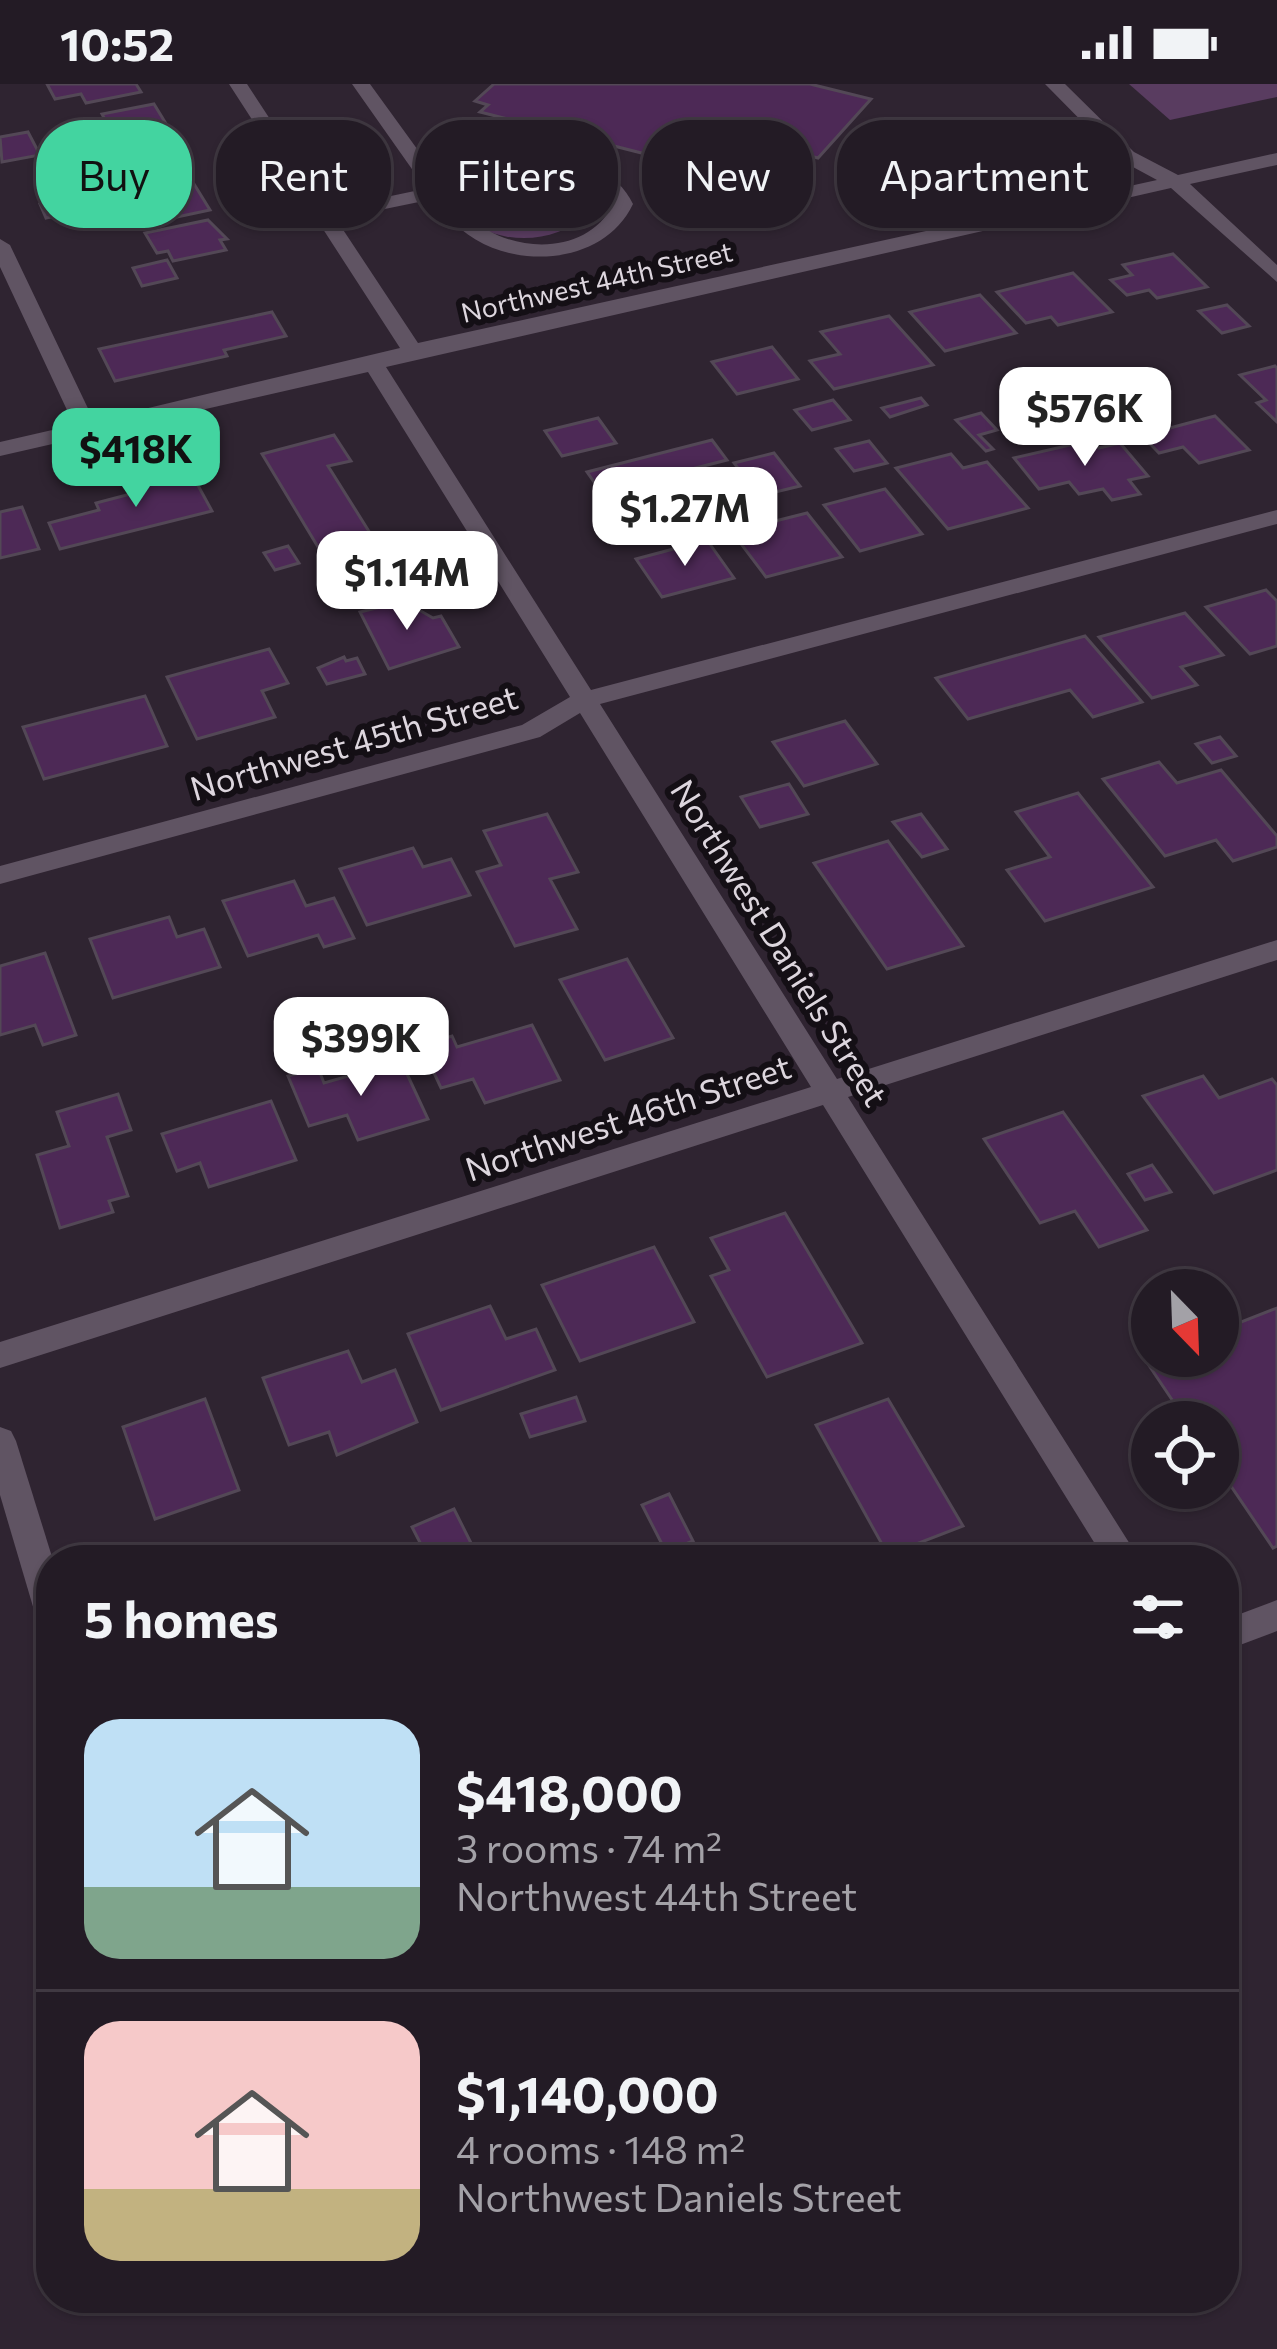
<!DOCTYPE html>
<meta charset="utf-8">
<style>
body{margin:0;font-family:Commissioner,sans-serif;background:#2b242d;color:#f1f3f6;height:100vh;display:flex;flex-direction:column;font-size:45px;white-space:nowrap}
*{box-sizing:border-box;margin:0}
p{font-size:39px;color:#a3a1a7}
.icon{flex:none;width:66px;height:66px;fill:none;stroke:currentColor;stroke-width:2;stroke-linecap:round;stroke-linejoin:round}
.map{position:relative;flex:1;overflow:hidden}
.sheet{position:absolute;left:36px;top:1461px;width:1203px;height:768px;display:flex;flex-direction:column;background:#231b25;border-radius:48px;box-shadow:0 3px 9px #0004,0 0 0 3px #403942}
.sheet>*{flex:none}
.banner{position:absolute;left:36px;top:36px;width:1206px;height:108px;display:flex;gap:24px}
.needle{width:78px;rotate:157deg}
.controls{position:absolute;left:1131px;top:1185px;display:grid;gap:24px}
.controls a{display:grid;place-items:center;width:108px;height:108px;border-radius:50%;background:#231b25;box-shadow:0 3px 9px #0004,0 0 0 3px #403942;font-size:60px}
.price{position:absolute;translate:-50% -102px;padding:0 27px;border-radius:24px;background:#fff;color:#222;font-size:39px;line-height:78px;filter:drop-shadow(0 3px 6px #0008)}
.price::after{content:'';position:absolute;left:50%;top:72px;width:36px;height:27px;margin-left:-18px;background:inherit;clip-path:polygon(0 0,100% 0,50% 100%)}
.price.selected{background:#43d4a0;color:#111}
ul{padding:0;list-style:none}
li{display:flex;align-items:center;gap:36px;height:300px;padding:0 48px}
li+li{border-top:3px solid #403942}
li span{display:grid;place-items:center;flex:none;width:336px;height:240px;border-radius:36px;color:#555}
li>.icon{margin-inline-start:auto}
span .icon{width:144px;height:144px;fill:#fffc;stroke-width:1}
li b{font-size:51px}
h2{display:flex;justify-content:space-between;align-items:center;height:144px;padding:0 48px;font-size:51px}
.chip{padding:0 42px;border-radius:48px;background:#231b25;box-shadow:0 3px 9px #0004,0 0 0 3px #403942;font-size:42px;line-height:108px}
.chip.selected{background:#43d4a0;color:#111}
.status{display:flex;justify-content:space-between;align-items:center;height:84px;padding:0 60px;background:#231b25;direction:ltr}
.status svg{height:33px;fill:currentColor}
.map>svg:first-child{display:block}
.green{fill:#593c60}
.building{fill:#4d2956;stroke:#534856;stroke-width:3}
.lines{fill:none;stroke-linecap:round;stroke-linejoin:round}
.minor{fill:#605463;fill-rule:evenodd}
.labels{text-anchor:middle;stroke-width:12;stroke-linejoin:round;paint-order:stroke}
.far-street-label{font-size:27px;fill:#ddd6de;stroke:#140f15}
.street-label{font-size:33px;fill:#ddd6de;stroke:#140f15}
</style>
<div class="status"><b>10:52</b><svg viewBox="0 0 49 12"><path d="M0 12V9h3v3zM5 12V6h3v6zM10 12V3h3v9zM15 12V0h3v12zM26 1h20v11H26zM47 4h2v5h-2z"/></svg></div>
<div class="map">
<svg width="1277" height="2265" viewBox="0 0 1277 2265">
<rect width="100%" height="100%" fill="#2f2431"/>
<g class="green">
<polygon points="1129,0 1277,0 1277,13 1170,36"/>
<path d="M540 94 572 99 588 114 589 130C554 159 508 162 469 138L464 121C485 99 510 96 540 94Z"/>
</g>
<g class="building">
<polygon points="47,0 136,0 141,8 86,19 81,10 55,15"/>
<polygon points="494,0 810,0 871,15 818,74 782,65 752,97 480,28 488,21 475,17"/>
<polygon points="154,20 168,43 115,54 102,30"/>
<polygon points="28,48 40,71 2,78 0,53"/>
<polygon points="168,53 184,81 113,95 97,67"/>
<polygon points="194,100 210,126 139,141 125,114"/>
<polygon points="108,106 115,120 46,134 40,120"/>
<polygon points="208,136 227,155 220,156 226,166 173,177 168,167 157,169 145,149"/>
<polygon points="1173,170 1207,203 1157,214 1149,206 1127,211 1111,196 1132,191 1123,181"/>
<polygon points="167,176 177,194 142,202 133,184"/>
<polygon points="1073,189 1112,228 1058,241 1051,233 1026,239 997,208"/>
<polygon points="980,211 1016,249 945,267 910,228"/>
<polygon points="1227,221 1249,242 1222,249 1199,227"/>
<polygon points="272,228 286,252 224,266 227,272 115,297 99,265"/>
<polygon points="889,232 933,281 834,305 810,277 840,270 821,248"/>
<polygon points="772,263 798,295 737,310 712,278"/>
<polygon points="1275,282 1277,284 1277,338 1257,319 1266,316 1240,291"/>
<polygon points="921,314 927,321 890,333 882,324"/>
<polygon points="833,316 850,336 812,346 795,326"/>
<polygon points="981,329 997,346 979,351 993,365 986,367 956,336"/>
<polygon points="1215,332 1249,366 1199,379 1183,363 1159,369 1134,343 1158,337 1166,345"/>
<polygon points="598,334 616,359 562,372 545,347"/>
<polygon points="334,351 351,377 328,382 370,449 318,463 262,370"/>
<polygon points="712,356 727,376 601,408 587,388"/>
<polygon points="1092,356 1099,364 1120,359 1148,392 1129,396 1140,410 1112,416 1103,405 1079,410 1069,398 1039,405 1014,374"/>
<polygon points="869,357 887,379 854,387 836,365"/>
<polygon points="774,369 800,402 759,412 734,379"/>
<polygon points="951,370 963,384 987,378 1028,424 948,445 896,384"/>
<polygon points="189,385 212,427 60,465 49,439 99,426 96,419 142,407 137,398"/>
<polygon points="885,405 922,450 860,467 824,421"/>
<polygon points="22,423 39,465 0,474 0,428"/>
<polygon points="807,429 842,473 766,493 732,448"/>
<polygon points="707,456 734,494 662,513 636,475"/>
<polygon points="288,462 299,479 275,486 264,469"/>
<polygon points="409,473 424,499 376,510 362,484"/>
<polygon points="360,493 370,513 345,519 334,499"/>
<polygon points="1266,506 1277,517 1277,562 1250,570 1206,523"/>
<polygon points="413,515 419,526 433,534 441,532 459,563 389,585 360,528"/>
<polygon points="1185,529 1223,571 1181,583 1197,601 1152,614 1099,553"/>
<polygon points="1085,552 1142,618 1093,633 1070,606 968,635 936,594"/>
<polygon points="269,565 288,599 262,607 275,633 197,655 167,593"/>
<polygon points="344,573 346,577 357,574 365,590 327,600 318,584"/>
<polygon points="145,612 167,662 44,695 23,643"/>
<polygon points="845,637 877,680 804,702 773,658"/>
<polygon points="1220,653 1236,672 1212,679 1196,660"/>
<polygon points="1159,678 1177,699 1221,686 1277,752 1277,763 1233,777 1216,756 1165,772 1103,695"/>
<polygon points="789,700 808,730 760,743 741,713"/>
<polygon points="1078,709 1153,803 1045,837 1007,786 1050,773 1016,728"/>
<polygon points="547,730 578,788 550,795 577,845 515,862 477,788 501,781 484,747"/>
<polygon points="921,730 947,765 922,773 893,738"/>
<polygon points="888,757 963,862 887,885 814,779"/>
<polygon points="413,764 423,783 451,775 470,811 367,841 340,785"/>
<polygon points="294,797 306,822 334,814 354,854 324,863 318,851 248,872 223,817"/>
<polygon points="169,833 177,853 204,845 220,883 113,914 90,855"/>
<polygon points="45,869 76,951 43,961 35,941 0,951 0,882"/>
<polygon points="627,875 673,954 605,976 560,896"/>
<polygon points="532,941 560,996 485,1019 473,995 441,1004 421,961 452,952 457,963"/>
<polygon points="401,977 428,1035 358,1056 347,1031 309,1042 288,992 318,984 324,999"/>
<polygon points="1203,992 1219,1014 1272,995 1277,1001 1277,1086 1214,1109 1143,1012"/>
<polygon points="118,1010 131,1046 107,1053 128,1112 109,1117 113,1128 60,1144 37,1071 69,1062 57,1028"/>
<polygon points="271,1017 296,1076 209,1103 200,1079 177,1087 162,1050"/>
<polygon points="1063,1028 1147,1146 1099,1163 1075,1127 1040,1139 984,1055"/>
<polygon points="1152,1081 1171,1108 1145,1116 1128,1090"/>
<polygon points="785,1129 862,1259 767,1293 711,1192 729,1186 711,1154"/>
<polygon points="654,1163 694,1238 580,1277 542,1201"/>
<polygon points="490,1222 506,1255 536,1245 555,1286 441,1326 408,1250"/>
<polygon points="1277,1224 1277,1462 1273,1464 1218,1383 1218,1338 1187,1338 1144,1274 1218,1272 1218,1247"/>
<polygon points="348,1267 362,1298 395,1286 417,1338 337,1371 329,1348 289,1361 263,1294"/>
<polygon points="576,1313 585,1337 530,1353 521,1330"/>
<polygon points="205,1315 239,1406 155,1435 123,1343"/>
<polygon points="888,1315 963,1442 888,1471 816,1341"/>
<polygon points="669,1410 693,1457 666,1468 642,1421"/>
<polygon points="454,1425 477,1471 464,1476 429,1476 412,1443"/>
</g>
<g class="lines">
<g class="minor">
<path d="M229 0H247L329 125 448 100 414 88 352 0H370L428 80 467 93C514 63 606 63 633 120 601 188 493 188 448 132L453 111 336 135 418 259 1157 96 1120 76 1045 0H1065L1134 68 1178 91 1277 69V81L1190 100 1277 181V198L1171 104 386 283 591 606 1277 426V440L600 620 837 995 1277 856V876L848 1013 1140 1476H1105L823 1021 0 1284V1258L811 1003 580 629 540 653 0 800V782L522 641 570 613 368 288 0 372V358L74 341 0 183V155L10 161 94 337 400 264ZM541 86C570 86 600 92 613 120 587 174 506 170 468 131 472 92 508 88 541 86Z"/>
<polygon points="0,1343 11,1347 16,1357 53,1476 51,1541 39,1537 34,1526 0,1411"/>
<polygon points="1277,1516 1277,1547 1224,1567 1224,1536"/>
</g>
</g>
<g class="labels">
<g class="far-street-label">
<text transform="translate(597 199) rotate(-13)" y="9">Northwest 44th Street</text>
</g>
<g class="street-label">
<text transform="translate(354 659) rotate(-16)" y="12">Northwest 45th Street</text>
<text transform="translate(779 859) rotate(58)" y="12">Northwest Daniels Street</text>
<text transform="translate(628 1034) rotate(-18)" y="12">Northwest 46th Street</text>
</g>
</g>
</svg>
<div class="controls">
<a><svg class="needle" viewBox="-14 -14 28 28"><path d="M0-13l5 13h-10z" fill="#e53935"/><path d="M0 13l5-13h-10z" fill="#a3a1a7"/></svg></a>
<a><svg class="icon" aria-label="locate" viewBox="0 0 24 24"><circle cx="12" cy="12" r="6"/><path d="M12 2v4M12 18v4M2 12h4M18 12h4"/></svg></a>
</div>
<b class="price" style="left:1085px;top:385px">$576K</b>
<b class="price selected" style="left:136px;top:426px">$418K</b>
<b class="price" style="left:685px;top:485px">$1.27M</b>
<b class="price" style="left:407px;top:549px">$1.14M</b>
<b class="price" style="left:361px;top:1015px">$399K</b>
<div class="banner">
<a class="chip selected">Buy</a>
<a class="chip">Rent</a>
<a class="chip">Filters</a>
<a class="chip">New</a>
<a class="chip">Apartment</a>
</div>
<section class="sheet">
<h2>5 homes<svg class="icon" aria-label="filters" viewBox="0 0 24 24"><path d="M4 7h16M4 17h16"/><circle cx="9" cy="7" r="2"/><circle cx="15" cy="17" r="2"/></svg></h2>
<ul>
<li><span style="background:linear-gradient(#bfe0f5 70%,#7fa58c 0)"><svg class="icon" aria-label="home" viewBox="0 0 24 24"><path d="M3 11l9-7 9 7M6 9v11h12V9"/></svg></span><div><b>$418,000</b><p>3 rooms · 74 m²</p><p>Northwest 44th Street</p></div></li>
<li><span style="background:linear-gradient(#f6c9c9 70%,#c2b280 0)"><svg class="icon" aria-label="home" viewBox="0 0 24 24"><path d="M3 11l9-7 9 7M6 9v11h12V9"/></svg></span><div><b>$1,140,000</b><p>4 rooms · 148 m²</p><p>Northwest Daniels Street</p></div></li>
</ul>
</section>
</div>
